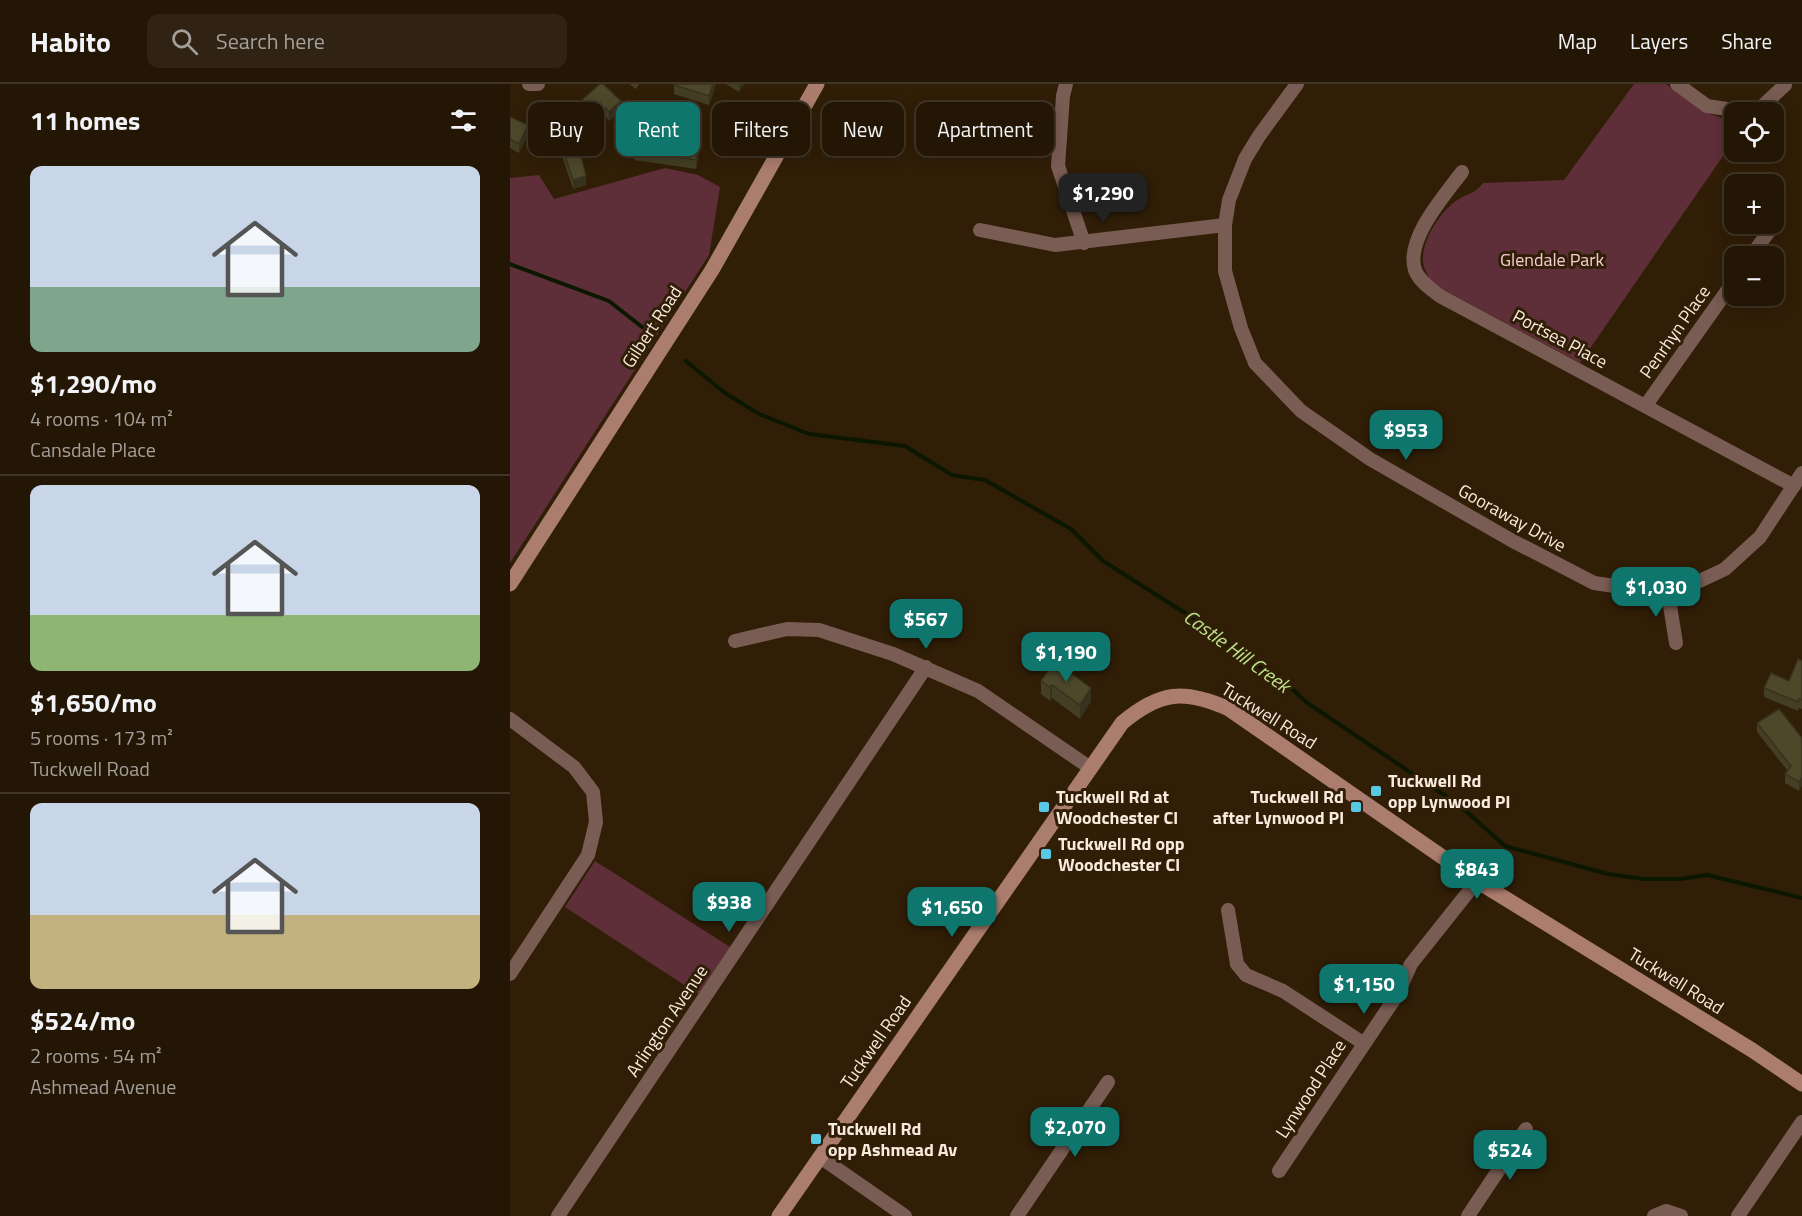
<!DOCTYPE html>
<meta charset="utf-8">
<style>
body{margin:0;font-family:"Titillium Web",sans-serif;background:#302313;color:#f1f3f6;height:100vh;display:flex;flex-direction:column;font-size:22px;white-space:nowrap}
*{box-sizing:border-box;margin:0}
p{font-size:20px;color:#a39f9a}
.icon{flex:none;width:33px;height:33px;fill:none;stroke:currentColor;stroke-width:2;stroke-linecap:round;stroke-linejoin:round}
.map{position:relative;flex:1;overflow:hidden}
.side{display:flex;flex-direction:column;background:#241605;width:510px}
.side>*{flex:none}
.hud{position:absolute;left:18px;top:18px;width:570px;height:54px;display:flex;gap:12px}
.buttons{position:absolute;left:1214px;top:18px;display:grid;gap:12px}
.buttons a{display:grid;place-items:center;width:60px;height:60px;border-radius:12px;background:#241605;box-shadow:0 3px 15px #0003,0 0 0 2px #413527;font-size:30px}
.price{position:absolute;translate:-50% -51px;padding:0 14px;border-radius:12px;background:#0f766e;color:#fff;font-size:20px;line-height:39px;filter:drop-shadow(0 2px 3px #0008)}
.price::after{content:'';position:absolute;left:50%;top:36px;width:18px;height:14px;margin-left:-9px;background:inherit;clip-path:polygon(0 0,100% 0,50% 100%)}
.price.on{background:#222;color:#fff}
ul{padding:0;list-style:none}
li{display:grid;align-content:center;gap:12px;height:318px;padding:0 30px}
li+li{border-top:2px solid #413527}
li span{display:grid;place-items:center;height:186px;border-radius:12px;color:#555}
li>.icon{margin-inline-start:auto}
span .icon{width:108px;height:108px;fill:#fffc;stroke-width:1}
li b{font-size:26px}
h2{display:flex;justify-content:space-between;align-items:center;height:72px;padding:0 30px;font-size:26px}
.pill{padding:0 21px;border-radius:12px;background:#241605;box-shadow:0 3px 15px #0003,0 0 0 2px #413527;font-size:21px;line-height:54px}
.pill.on{background:#0f766e;color:#fff}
header{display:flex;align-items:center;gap:36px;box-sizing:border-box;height:84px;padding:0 30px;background:#241605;border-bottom:2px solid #413527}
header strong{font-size:28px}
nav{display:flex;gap:33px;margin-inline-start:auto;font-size:21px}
.search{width:420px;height:54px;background:#302313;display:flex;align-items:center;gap:15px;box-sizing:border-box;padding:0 21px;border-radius:12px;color:#a39f9a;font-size:22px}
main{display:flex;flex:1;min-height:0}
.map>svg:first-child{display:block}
.green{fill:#5e2f38}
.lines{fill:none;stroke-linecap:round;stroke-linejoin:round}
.stream{stroke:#0c1700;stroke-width:4}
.street{stroke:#795c53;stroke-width:14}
.secondary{stroke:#ab7d6e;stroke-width:15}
.wall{fill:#433e24}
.shaded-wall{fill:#37321d}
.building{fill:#4e482a;stroke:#37321d;stroke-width:1.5}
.poi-dot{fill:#59c8e5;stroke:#301e07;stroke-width:2}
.labels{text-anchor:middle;stroke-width:6;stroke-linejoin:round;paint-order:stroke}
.park-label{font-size:18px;fill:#f7cdd3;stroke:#301e07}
.street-label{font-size:18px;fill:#f8ebdd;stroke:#301e07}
.poi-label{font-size:18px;font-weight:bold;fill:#f8ebdd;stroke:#301e07;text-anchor:start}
.water-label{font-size:20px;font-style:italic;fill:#bbe289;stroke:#301e07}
</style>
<header>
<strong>Habito</strong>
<div class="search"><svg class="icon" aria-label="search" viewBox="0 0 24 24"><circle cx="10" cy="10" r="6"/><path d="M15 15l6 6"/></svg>Search here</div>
<nav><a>Map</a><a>Layers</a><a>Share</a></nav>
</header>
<main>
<section class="side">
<h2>11 homes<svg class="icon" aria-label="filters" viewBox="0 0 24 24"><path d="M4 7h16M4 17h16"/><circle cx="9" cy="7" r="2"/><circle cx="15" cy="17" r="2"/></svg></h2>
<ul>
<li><span style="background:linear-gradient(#c9d6e8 65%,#7fa58c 0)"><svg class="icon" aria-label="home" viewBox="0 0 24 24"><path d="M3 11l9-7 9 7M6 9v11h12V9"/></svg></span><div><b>$1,290/mo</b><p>4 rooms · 104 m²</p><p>Cansdale Place</p></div></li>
<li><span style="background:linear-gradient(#c9d6e8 70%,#8fb573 0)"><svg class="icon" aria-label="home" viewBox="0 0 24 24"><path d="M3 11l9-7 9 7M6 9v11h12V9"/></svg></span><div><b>$1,650/mo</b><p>5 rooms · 173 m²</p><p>Tuckwell Road</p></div></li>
<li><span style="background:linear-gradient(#c9d6e8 60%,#c2b280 0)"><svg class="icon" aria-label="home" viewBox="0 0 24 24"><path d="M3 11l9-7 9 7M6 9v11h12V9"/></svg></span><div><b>$524/mo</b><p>2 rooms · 54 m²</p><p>Ashmead Avenue</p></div></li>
</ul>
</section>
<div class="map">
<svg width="1292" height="1132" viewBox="0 0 1292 1132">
<rect width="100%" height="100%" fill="#301e07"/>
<g class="green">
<path d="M1124 0H1156L1197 29 1224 38V56L1070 279 923 200C920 195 916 189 914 183 908 161 929 129 946 117 957 109 965 110 973 99L1054 96Z"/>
<polygon points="155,84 188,91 210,103 199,171 0,479 0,94 29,91 44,115"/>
<polygon points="85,777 220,863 188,910 55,823"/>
</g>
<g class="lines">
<g class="stream">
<polyline points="0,180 99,217 132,243"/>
<polyline points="176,277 215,309 249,330 299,350 395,362 442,391 475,396 561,445 593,477 683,534 725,567 779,602 796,618 949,721 995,762 1098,790 1134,795 1170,795 1197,791 1292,814"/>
</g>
<g class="street">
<polyline points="19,0 28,0"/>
<polyline points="556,0 553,12 548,82 574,159"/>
<polyline points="787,0 749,52 735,75 719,116 715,141 715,187 731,244 745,279 791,327 860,375 1001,456 1084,499 1125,505 1181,501 1215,485 1250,453 1292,389"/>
<polyline points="1167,0 1197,22 1237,28"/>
<polyline points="1246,28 1275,1"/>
<path d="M952 88C935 111 895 155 905 186 909 197 921 205 930 212L1284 402"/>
<polyline points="470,146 545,161 715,141"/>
<polyline points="1241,172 1265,139"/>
<polyline points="1136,321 1224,197"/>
<polyline points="1157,503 1166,559"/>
<polyline points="225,557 277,545 309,546 383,570 468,607 579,683"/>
<polyline points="0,635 64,683 83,708 86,738 78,771 0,890"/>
<polyline points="718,826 727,880 736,891 773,907 853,959"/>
<polyline points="310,1073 395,1132"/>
<polyline points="769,1087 887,911 901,880 967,797"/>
<polyline points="48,1132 416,583"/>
<polyline points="507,1132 598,998"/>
<polyline points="958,1132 1016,1045"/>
<polyline points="1144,1132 1156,1127 1171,1132"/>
<polyline points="1228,1132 1292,1038"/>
</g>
<g class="secondary">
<polyline points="0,500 202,186 307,0"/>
<path d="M269 1132 612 639C650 607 674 605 719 625L967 797 1242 966 1292 1000"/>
</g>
</g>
<g class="wall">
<polygon points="119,0 129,0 126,5"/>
<polygon points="164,0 206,0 199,21 164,10"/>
<polygon points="216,0 234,0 229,8"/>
<polygon points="111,17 111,26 99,37 96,33 79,49 64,32 64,23"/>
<polygon points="22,28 38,33 76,101 63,105 48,60 29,65 22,37"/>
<polygon points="0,33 18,50 9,69 0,64"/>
<polygon points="174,46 173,50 190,62 186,85 124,76 124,67"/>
<polygon points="544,577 581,617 570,635 542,614 540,617 531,610 531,597"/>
<polygon points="1292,577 1292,625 1289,624 1288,627 1254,613 1254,604 1279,597"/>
<polygon points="1247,639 1292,654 1289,707 1275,699 1275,690 1277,686 1247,648"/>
</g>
<g class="shaded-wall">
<polygon points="203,0 206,0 199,21 199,12"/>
<polygon points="229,0 234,0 229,8"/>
<polygon points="111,17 111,26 99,37 99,28"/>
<polygon points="96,24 96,33 79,49 79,40"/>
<polygon points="18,41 18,50 9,69 9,60"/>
<polygon points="48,51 48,60 29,65 29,56"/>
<polygon points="190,53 190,62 186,85 186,76"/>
<polygon points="76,92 76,101 63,105 63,96"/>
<polygon points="542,601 542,614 540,617 540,603"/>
<polygon points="581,604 581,617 570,635 570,621"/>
<polygon points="1292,693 1292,702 1289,707 1289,698"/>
</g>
<g class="building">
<polygon points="90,0 93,0 111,17 99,28 96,24 79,40 64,23"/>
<polygon points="164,0 203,0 199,12 164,1"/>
<polygon points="35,25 38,33 60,27 76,92 63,96 48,51 29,56 22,28"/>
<polygon points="146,32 174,37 171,50 190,53 186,76 124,67 129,33 146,36"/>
<polygon points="0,33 18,41 9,60 0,55"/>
<polygon points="1288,575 1292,577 1292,616 1289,615 1288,618 1254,604 1261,589 1279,597"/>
<polygon points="544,577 581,604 570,621 542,601 540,603 531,597"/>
<polygon points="1269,625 1292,654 1292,693 1289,698 1275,690 1281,682 1247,639"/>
</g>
<g class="poi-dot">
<rect x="860" y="701" width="12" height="12" rx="3"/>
<rect x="528" y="717" width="12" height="12" rx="3"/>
<rect x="840" y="717" width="12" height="12" rx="3"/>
<rect x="530" y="764" width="12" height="12" rx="3"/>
<rect x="300" y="1049" width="12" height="12" rx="3"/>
</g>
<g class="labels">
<g class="park-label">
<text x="1042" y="182">Glendale Park</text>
</g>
<g class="street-label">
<text transform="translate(142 243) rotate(-57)" y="6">Gilbert Road</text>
<text transform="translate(1165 248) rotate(-55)" y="6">Penrhyn Place</text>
<text transform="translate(1050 255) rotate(28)" y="6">Portsea Place</text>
<text transform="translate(1002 434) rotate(29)" y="6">Gooraway Drive</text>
<text transform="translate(759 632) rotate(32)" y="6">Tuckwell Road</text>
<text transform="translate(1166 897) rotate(32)" y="6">Tuckwell Road</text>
<text transform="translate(157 937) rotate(-56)" y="6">Arlington Avenue</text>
<text transform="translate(366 958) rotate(-55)" y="6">Tuckwell Road</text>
<text transform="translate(801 1005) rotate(-57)" y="6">Lynwood Place</text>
</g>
<g class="poi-label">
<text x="878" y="703">Tuckwell Rd<tspan x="878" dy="21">opp Lynwood Pl</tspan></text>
<text x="546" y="719">Tuckwell Rd at<tspan x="546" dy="21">Woodchester Cl</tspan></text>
<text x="834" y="719" text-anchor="end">Tuckwell Rd<tspan x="834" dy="21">after Lynwood Pl</tspan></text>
<text x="548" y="766">Tuckwell Rd opp<tspan x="548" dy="21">Woodchester Cl</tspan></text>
<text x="318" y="1051">Tuckwell Rd<tspan x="318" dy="21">opp Ashmead Av</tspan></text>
</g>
<g class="water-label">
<text transform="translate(727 567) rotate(36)" y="7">Castle Hill Creek</text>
</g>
</g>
</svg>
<div class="buttons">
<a><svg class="icon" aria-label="locate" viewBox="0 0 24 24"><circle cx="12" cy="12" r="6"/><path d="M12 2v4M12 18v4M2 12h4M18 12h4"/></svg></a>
<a>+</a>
<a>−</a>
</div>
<b class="price on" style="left:593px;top:140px">$1,290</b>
<b class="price" style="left:896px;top:377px">$953</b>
<b class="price" style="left:1146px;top:534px">$1,030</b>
<b class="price" style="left:416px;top:566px">$567</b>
<b class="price" style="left:556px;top:599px">$1,190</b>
<b class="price" style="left:967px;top:816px">$843</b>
<b class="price" style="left:219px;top:849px">$938</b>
<b class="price" style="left:442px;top:854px">$1,650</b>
<b class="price" style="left:854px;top:931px">$1,150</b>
<b class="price" style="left:565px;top:1074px">$2,070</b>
<b class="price" style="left:1000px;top:1097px">$524</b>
<div class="hud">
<a class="pill">Buy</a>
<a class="pill on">Rent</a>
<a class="pill">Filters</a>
<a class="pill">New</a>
<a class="pill">Apartment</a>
</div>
</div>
</main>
